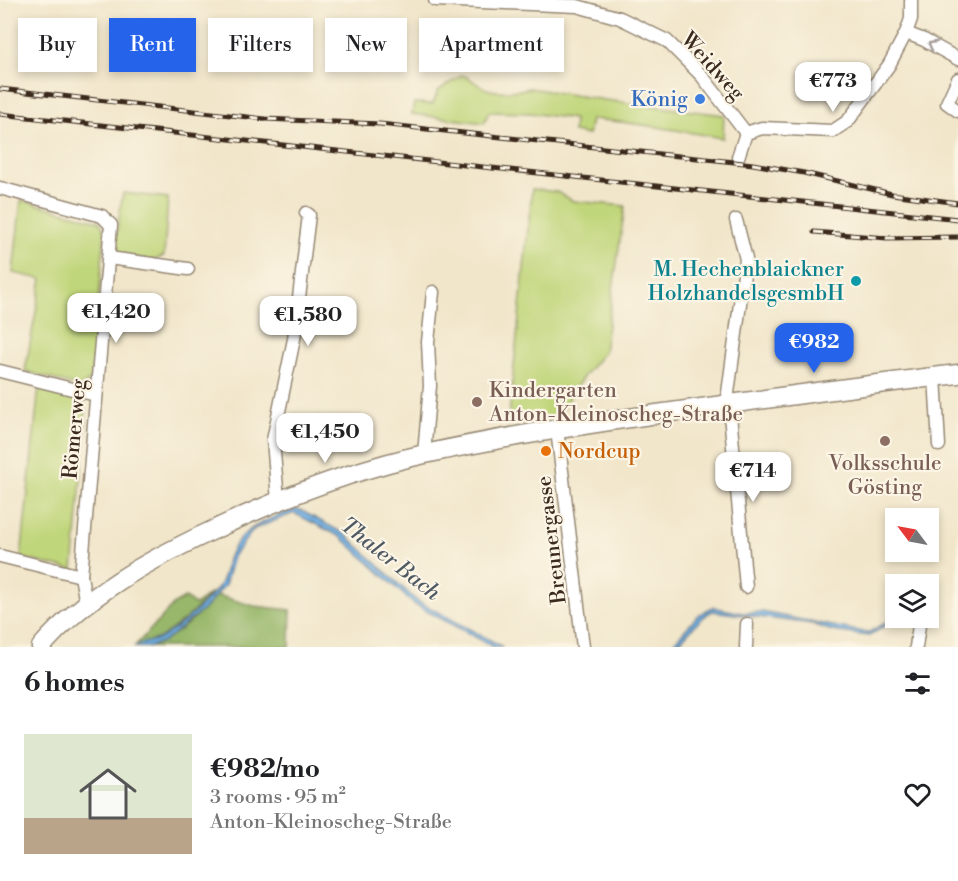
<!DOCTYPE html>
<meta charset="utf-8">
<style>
body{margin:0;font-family:"Libre Bodoni",serif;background:#f2f2f2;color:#202124;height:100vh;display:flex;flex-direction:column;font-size:22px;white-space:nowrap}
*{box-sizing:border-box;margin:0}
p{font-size:20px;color:#757577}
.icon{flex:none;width:33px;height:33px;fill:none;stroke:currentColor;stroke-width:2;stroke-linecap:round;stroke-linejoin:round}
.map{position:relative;height:647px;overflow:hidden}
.details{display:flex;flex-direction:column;background:#fff;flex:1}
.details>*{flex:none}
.top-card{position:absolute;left:18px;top:18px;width:600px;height:54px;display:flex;gap:12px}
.needle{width:39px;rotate:302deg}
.controls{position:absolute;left:885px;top:508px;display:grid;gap:12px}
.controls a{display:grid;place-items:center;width:54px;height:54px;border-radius:0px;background:#fff;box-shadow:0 3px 9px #0003;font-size:30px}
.price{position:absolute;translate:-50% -51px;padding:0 14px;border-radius:12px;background:#fff;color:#222;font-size:20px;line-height:39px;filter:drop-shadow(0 2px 3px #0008)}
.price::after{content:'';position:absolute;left:50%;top:36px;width:18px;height:14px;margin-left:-9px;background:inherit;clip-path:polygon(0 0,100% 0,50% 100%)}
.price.active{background:#2563eb;color:#fff}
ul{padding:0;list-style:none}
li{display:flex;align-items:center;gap:18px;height:150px;padding:0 24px}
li+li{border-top:2px solid #e0e0e0}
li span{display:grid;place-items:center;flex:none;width:168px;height:120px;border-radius:0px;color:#555}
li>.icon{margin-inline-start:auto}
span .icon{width:72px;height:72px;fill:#fffc;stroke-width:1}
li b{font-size:26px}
h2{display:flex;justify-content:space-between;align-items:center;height:72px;padding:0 24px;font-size:26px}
.pill{padding:0 21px;border-radius:0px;background:#fff;box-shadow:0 3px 9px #0003;font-size:21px;line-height:54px}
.pill.active{background:#2563eb;color:#fff}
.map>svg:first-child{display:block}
.green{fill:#c0d67a;stroke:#7e804c;stroke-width:1.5}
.forest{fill:#98b76a;stroke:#6a7044;stroke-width:1.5}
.water{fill:#72b1e5;stroke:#566e82;stroke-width:1.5}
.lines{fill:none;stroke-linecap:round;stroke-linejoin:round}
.street-casing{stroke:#968874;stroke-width:15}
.secondary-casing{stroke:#968874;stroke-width:21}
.street{stroke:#fff;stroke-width:12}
.secondary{stroke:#fff;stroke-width:18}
.rail-casing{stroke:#3b2a1e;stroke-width:5}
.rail{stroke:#fcf5e5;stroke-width:3;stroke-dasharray:9;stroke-linecap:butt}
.oneway{stroke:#a79f9a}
.shop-dot{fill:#3f7fe0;stroke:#fcf5e5;stroke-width:2}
.culture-dot{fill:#0f9aa8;stroke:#fcf5e5;stroke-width:2}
.education-dot{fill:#8d6e63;stroke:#fcf5e5;stroke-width:2}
.food-dot{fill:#e8710a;stroke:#fcf5e5;stroke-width:2}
.labels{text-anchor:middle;stroke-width:4.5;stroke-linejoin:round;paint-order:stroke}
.street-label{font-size:21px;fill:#3b2a1e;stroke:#fcf5e5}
.shop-label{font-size:21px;fill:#366cbe;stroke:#fcf5e5;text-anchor:end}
.culture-label{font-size:21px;fill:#0d838f;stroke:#fcf5e5;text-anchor:end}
.education-label{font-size:21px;fill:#785e54;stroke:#fcf5e5;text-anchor:start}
.food-label{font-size:21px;fill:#c56008;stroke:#fcf5e5;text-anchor:start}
.water-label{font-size:22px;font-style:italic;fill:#4e5964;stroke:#fcf5e5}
</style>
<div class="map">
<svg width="958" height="647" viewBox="0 0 958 647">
<rect width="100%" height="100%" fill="#fcf5e5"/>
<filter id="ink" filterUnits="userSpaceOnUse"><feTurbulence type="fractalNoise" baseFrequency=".0167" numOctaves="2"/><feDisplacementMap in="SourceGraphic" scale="12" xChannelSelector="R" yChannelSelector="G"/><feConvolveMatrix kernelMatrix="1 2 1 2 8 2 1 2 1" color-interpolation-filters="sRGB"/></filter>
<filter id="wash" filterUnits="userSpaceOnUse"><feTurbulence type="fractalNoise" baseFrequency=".008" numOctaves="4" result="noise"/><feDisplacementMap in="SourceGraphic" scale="24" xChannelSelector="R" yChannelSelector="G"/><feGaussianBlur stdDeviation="1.35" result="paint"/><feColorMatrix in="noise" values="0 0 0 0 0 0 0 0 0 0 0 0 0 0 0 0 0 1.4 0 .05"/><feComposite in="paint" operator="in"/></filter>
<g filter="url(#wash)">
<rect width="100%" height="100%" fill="#f1e6ca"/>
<g class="green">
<path d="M462 75C472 78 477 86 487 89 499 93 518 91 530 88L605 100 724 115 723 138C679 131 635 122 591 119L588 135 573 132 574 119 530 113 489 112 484 123 412 114 414 103 433 104 438 91Z"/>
<polygon points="532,189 557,192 573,201 625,206 604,352 583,377 556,418 508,425"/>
<polygon points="123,193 168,198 164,256 153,261 117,253 114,248"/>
<polygon points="21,200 99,221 105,231 92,375 87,383 79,387 25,371 42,279 13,273"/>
<path d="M39 387 76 396C86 400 85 413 86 423L73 570 21 558Z"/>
</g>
<g class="forest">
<polygon points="211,593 212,593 188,617 160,638 135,646 174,604 185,598 195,605"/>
<path d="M217 595 254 606 291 610 290 647H149C171 640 202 613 217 595Z"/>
</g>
<g class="water">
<path d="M292 509 300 510 345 534 417 601 503 647H494L415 605 341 537 294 513 254 529 233 556 225 585 204 609 164 641 149 647H134C142 642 153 642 161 638 181 626 202 606 217 589 225 579 225 566 230 554 244 525 266 522 292 509Z"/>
<path d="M712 607 743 613 762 612 868 633 895 617 903 618 886 625 869 636 832 631 813 624 712 611C696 620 688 635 674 647H670L698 615Z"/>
</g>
</g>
<g filter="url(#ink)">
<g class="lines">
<g class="street-casing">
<g id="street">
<polyline points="435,0 577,6 620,18 667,41 702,76 746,133"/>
<polyline points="906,33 924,40 958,59"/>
<polyline points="958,79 947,103 958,111"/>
<polyline points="738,157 746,133 762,128 833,131 848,121 889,65 906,33 911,19 911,0"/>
<polyline points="0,188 102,216 111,225 81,576 86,604"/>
<polyline points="736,220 746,259 728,393 746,587"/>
<polyline points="109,258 188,269"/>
<polyline points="0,371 96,395"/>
<polyline points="935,376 939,445"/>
<polyline points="557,429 583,647"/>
<polyline points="424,454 430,386 428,342 433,292"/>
<polyline points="278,501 273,440 294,339 309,215 306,213"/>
<polyline points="0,556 81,576"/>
<polyline points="746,647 747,624"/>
<polyline points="916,647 920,618"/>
</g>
</g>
<g class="secondary-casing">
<path id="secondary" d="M41 647C86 595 147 561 209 532 278 499 351 470 425 454 502 437 580 425 657 414 757 400 858 386 958 374"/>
</g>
<use href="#street" class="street"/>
<use href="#secondary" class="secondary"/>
<g class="rail-casing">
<g id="rail">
<polyline points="0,89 265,119 380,124 753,164 804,173 892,194 958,203"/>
<polyline points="0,114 958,219"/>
<polyline points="814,232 887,238 958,237"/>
</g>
</g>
<use href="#rail" class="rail"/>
</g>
<defs><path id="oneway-chevron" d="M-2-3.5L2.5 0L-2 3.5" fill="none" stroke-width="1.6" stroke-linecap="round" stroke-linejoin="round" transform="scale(1.5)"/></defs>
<use class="oneway" href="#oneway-chevron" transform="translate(932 45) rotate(-152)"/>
</g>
<circle class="shop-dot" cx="700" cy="99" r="6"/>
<circle class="culture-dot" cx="856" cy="281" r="6"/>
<g class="education-dot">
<circle cx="477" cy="402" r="6"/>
<circle cx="885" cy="441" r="6"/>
</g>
<circle class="food-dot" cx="546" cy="451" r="6"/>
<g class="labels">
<g class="street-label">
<text transform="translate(713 66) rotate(48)" y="7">Weidweg</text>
<text transform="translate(74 429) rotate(-85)" y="7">Römerweg</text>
<text transform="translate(551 540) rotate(-97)" y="7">Breunergasse</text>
</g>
<g class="shop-label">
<text x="688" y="106">König</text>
</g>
<g class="culture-label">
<text x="844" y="276">M. Hechenblaickner<tspan x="844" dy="24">HolzhandelsgesmbH</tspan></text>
</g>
<g class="education-label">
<text x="489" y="397">Kindergarten<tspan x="489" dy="24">Anton-Kleinoscheg-Straße</tspan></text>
<text x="885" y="470" text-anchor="middle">Volksschule<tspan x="885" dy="24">Gösting</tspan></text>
</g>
<g class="food-label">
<text x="558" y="458">Nordcup</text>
</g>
<g class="water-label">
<text transform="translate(391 558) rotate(38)" y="8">Thaler Bach</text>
</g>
</g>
</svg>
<div class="controls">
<a><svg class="needle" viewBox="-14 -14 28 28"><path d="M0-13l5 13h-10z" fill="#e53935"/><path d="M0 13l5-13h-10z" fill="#757577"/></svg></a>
<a><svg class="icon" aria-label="layers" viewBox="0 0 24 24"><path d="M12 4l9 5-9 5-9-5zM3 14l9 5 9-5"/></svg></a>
</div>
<b class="price" style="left:833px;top:113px">€773</b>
<b class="price" style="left:116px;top:344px">€1,420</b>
<b class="price" style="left:308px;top:347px">€1,580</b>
<b class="price active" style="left:814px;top:374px">€982</b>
<b class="price" style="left:325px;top:464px">€1,450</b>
<b class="price" style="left:753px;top:503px">€714</b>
<div class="top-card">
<a class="pill">Buy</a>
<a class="pill active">Rent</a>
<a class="pill">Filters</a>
<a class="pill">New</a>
<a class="pill">Apartment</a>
</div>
</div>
<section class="details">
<h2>6 homes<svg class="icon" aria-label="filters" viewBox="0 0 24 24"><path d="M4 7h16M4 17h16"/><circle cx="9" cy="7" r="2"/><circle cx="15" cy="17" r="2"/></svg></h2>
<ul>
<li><span style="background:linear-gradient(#dfe7d0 70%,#b9a48a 0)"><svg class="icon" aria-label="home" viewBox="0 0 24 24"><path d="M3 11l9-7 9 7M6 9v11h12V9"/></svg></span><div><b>€982/mo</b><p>3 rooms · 95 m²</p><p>Anton-Kleinoscheg-Straße</p></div><svg class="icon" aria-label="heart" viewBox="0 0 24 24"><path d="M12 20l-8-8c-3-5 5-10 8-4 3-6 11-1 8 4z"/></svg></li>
</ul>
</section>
